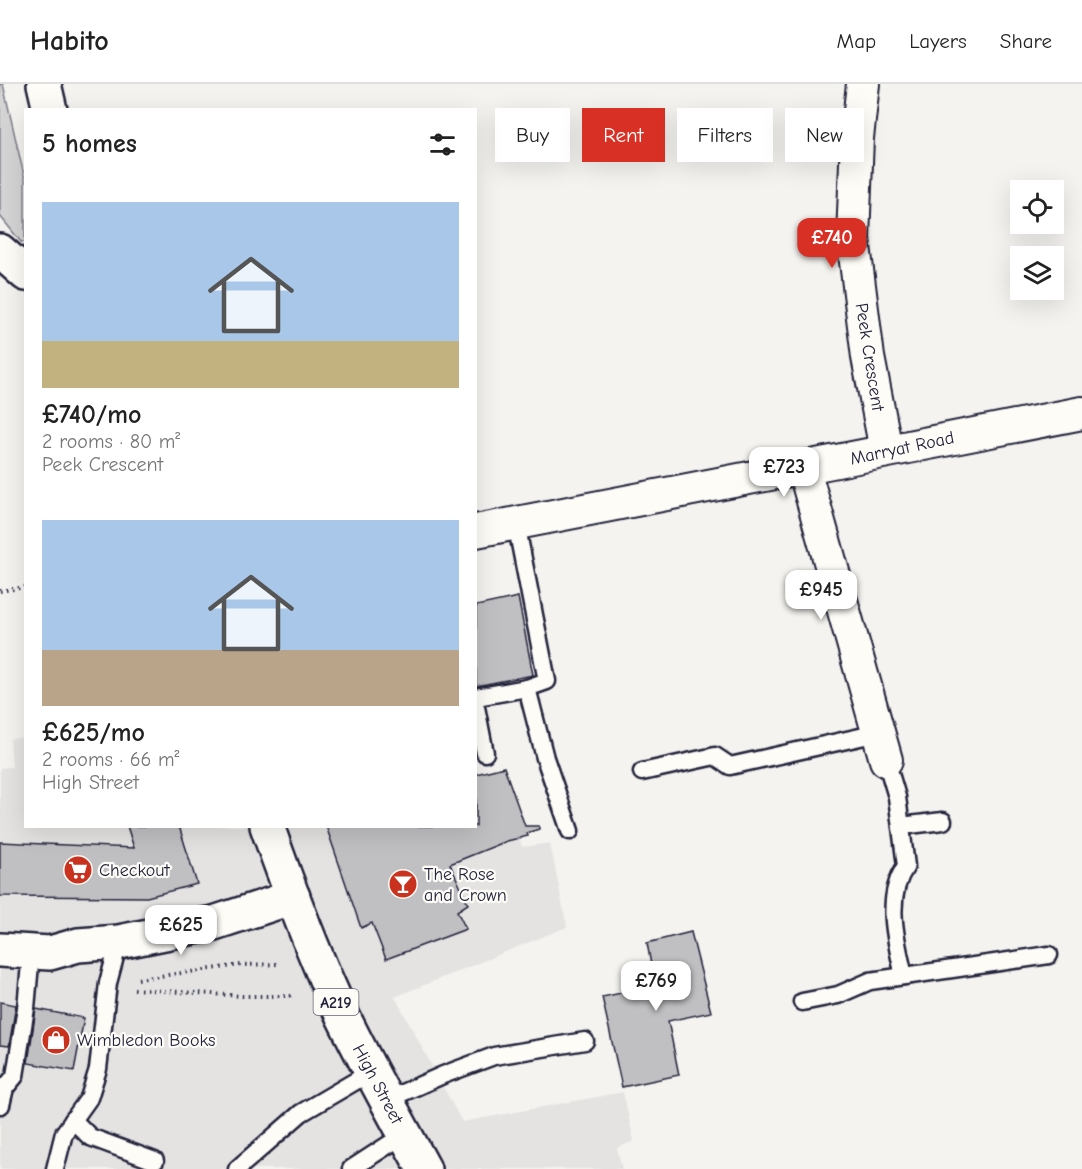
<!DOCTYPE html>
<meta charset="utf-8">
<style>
body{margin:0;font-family:"Comic Neue",sans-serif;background:#f2f2f2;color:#222;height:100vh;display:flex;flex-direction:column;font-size:22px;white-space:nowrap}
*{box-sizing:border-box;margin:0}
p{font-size:20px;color:#767676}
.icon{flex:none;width:33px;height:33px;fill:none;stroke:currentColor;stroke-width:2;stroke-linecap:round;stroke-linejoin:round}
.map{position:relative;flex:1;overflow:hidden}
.panel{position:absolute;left:24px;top:24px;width:453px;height:720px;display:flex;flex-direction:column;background:#fff;border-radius:0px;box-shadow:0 6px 24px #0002}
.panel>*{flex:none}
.hud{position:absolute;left:495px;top:24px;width:496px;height:54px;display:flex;gap:12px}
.fabs{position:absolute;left:1010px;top:96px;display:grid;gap:12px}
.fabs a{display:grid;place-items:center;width:54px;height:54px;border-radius:0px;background:#fff;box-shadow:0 6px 24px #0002;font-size:30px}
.price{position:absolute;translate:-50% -51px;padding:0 14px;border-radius:12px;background:#fff;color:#222;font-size:20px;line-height:39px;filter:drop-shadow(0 2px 3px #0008)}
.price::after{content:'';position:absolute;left:50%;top:36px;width:18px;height:14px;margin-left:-9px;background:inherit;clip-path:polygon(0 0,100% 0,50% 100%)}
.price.current{background:#d93025;color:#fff}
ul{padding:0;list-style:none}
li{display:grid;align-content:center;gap:12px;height:318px;padding:0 18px}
li span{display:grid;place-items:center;height:186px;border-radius:0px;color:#555}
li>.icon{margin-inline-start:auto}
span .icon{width:108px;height:108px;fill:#fffc;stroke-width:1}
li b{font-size:26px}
h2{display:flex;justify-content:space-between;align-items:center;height:72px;padding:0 18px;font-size:26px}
.pill{padding:0 21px;border-radius:0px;background:#fff;box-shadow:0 6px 24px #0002;font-size:21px;line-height:54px}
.pill.current{background:#d93025;color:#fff}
header{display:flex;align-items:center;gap:36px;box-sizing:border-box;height:84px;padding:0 30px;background:#fff;border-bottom:2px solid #e0e0e0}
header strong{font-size:28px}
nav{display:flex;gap:33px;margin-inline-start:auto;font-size:21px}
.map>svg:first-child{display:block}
.built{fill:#e4e3e2}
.green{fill:#d5d4d5;stroke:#7c7b88;stroke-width:1.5}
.building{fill:#c0bfc2;stroke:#22223b;stroke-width:1.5}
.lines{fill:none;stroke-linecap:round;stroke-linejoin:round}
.service-casing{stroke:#22223b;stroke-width:21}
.minor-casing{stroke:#22223b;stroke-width:36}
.tertiary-casing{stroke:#22223b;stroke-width:38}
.primary-casing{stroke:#22223b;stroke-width:38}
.path{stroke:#22223b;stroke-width:4;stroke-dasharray:1.5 4.5;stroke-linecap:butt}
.service{stroke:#fdfcf7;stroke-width:16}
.minor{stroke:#fdfcf7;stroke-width:32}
.tertiary{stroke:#fdfcf7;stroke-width:33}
.primary{stroke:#fdfcf7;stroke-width:33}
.labels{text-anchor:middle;stroke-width:4.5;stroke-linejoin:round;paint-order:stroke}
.shield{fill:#fdfcf7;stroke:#646373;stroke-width:1.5}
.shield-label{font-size:16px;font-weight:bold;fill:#22223b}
.street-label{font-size:18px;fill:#22223b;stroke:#fdfcf7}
.poi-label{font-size:18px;fill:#22223b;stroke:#fdfcf7;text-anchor:start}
</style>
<header>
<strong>Habito</strong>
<nav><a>Map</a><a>Layers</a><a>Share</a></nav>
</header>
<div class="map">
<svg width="1082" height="1085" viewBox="0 0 1082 1085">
<rect width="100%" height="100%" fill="#f4f3ef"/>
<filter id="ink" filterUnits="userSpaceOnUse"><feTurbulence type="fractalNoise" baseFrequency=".0167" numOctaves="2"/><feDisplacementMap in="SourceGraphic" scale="12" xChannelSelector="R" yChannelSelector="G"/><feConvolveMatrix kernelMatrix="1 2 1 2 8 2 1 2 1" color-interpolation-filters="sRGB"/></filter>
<g filter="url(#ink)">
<polygon class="built" points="25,653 26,742 476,742 476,692 502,686 522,763 550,759 567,843 395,913 462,1038 623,1008 634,1057 617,1064 622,1085 0,1085 0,684 12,683 10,655"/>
<polygon class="green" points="0,0 3,0 25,96 25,158 21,158 0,132"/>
<g class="building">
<polygon points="518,513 533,591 476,602 476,522"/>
<polygon points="504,683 525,742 539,742 539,745 527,749 528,752 507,757 450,780 468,820 457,827 466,845 386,875 372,839 361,844 326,742 476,742 476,690"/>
<polygon points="127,742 179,742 197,800 147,813 0,812 0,758 134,764"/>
<polygon points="691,848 711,928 668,937 679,991 622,1003 602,913 655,902 647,859"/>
<polygon points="0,918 16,921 9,962 0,961"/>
<polygon points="36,925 84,934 74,987 28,979"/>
</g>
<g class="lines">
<g class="service-casing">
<g id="service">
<polyline points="516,439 547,597 527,604 545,674 570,747"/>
<polyline points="476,613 527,604"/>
<polyline points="476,623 485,669"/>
<path d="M886 676 897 713 906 782C884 813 896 856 904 892"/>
<polyline points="642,688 715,672 730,682 878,649"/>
<polyline points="901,742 943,737"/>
<polyline points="802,918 838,911 870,897 1049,871"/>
<polyline points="386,1016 443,991 494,972 585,957"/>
<polyline points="1,1021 5,1004 15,992 26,924 31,869"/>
<polyline points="73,1036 90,1053 155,1077"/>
<polyline points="55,1085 64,1049 89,1014 98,985 108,899 119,858"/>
<polyline points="237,1085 301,1029 371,988"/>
<polyline points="351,1085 405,1050"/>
</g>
</g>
<g class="minor-casing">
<g id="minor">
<polyline points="863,0 857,54 853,154 868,273 886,366"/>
<polyline points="804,385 886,676"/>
<path d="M476 447C678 409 880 368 1082 329"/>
</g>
</g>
<g class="tertiary-casing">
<g id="tertiary">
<polyline points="0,167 26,190"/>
<polyline points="0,866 50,869 78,861 119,858 214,839 293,813"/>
</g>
</g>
<g class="primary-casing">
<g id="primary">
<polyline points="44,0 50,26"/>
<path d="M267 742C288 802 310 861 336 918 363 975 394 1030 424 1085"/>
</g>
</g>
<g class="path">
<polyline points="0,507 26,503"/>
<polyline points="138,895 241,881 280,880"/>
<polyline points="134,905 243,912 294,912"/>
</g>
<use href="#service" class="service"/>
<use href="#minor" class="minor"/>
<use href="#tertiary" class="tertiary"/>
<use href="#primary" class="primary"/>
</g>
</g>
<defs>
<g id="supermarket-disc" transform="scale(1.5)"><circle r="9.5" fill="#c8321e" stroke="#fdfcf7"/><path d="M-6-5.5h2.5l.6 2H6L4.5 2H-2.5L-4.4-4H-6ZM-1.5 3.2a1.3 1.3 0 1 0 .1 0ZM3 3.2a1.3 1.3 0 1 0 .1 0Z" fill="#fff"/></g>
<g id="bar-disc" transform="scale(1.5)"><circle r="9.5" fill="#c8321e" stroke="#fdfcf7"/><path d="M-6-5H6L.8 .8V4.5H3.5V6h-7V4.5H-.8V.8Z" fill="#fff"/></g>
<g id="shop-disc" transform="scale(1.5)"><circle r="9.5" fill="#c8321e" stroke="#fdfcf7"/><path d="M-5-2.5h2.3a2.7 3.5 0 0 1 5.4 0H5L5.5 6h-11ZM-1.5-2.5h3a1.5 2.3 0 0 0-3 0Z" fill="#fff"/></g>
</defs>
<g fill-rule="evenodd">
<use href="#supermarket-disc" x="78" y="786"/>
<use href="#bar-disc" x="403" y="800"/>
<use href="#shop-disc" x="56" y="956"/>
</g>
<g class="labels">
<rect class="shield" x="313.5" y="905" width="45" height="26" rx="4.5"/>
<g class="shield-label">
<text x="336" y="924">A219</text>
</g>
<g class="street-label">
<text transform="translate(870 273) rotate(81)" y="6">Peek Crescent</text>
<text transform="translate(902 364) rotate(-12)" y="6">Marryat Road</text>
<text transform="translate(378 1000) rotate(62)" y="6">High Street</text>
</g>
<g class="poi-label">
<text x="99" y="792">Checkout</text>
<text x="424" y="796">The Rose<tspan x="424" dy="21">and Crown</tspan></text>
<text x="77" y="962">Wimbledon Books</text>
</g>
</g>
</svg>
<div class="fabs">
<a><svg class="icon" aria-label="locate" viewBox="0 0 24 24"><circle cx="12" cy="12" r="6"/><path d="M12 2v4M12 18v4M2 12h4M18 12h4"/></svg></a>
<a><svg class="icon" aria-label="layers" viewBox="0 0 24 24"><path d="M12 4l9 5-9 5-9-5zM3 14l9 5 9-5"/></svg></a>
</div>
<b class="price current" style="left:832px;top:185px">£740</b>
<b class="price" style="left:784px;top:414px">£723</b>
<b class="price" style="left:821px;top:537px">£945</b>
<b class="price" style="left:181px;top:872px">£625</b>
<b class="price" style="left:656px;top:928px">£769</b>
<div class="hud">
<a class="pill">Buy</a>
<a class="pill current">Rent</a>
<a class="pill">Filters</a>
<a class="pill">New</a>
</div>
<section class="panel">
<h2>5 homes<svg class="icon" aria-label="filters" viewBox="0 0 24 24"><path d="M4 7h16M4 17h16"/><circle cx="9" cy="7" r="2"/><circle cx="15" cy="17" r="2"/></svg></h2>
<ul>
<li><span style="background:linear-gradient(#a9c7e8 75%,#c2b280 0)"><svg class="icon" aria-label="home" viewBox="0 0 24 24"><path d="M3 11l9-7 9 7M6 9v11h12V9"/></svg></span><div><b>£740/mo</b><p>2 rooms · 80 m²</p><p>Peek Crescent</p></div></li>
<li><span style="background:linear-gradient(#a9c7e8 70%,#b9a48a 0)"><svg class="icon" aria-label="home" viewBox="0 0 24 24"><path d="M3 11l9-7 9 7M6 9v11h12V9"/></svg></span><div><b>£625/mo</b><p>2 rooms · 66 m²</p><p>High Street</p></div></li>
</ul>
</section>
</div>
